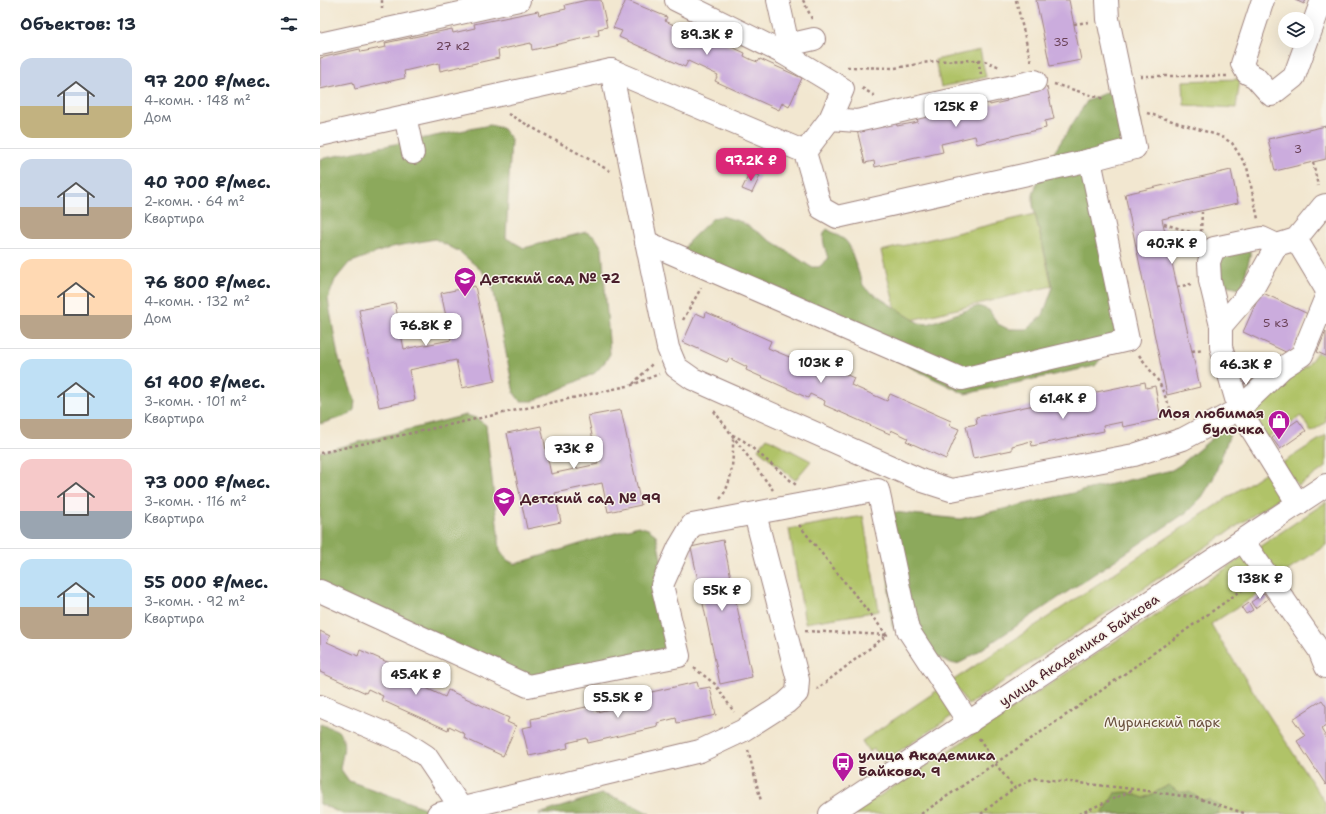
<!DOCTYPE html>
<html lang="ru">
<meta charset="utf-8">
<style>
body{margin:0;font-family:"Shantell Sans",sans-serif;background:#f6f6f7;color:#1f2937;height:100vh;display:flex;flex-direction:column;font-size:15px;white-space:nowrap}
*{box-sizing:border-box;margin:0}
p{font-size:13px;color:#747a83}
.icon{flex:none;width:22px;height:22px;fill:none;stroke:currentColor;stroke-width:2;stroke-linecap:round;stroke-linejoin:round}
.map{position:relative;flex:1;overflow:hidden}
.panel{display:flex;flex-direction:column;background:#fff;width:320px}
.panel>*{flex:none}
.fabs{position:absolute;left:958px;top:12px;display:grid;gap:8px}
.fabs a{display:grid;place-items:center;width:36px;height:36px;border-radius:50%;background:#fff;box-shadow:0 4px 16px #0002;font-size:20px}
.price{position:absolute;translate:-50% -34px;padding:0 9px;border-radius:8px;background:#fff;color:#222;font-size:13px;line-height:26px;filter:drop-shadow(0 1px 2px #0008)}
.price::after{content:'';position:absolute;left:50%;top:24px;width:12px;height:9px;margin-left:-6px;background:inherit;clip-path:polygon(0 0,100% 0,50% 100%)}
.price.selected{background:#db2777;color:#fff}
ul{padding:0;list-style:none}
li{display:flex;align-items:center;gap:12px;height:100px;padding:0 20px}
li+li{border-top:1px solid #e0e1e3}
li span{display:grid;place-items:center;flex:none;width:112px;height:80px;border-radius:12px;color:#555}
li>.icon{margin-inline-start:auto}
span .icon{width:48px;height:48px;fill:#fffc;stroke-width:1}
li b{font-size:17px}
h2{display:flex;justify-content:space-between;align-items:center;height:48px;padding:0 20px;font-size:17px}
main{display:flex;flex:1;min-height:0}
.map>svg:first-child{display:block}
.green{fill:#b0c367;stroke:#7d7149}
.forest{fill:#8ca95c;stroke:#6b6444}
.building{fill:#cbacdd}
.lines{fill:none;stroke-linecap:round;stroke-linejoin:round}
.minor-casing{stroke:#9e837e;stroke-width:24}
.path{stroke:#9e837e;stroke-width:2.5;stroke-dasharray:3 3;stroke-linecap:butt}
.minor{stroke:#fff;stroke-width:22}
.labels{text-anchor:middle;stroke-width:3;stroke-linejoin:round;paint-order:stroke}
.number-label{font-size:12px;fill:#6a4258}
.poi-label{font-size:14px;font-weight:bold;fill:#4a1f2b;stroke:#f7f3e8;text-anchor:start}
.street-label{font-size:14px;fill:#4a1f2b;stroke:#f7f3e8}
.park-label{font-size:14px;fill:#69503d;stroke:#f7f3e8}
</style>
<main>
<section class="panel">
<h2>Объектов: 13<svg class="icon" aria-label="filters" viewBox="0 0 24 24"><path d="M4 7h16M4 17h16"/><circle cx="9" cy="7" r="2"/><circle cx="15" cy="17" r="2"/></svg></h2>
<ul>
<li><span style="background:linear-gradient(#c9d6e8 60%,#c2b280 0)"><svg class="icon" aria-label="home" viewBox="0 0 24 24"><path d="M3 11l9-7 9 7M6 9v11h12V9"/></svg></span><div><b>97 200 ₽/мес.</b><p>4-комн. · 148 m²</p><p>Дом</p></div></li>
<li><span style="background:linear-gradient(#c9d6e8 60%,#b9a48a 0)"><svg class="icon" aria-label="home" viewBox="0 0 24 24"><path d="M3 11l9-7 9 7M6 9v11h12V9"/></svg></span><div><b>40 700 ₽/мес.</b><p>2-комн. · 64 m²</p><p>Квартира</p></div></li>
<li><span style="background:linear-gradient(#ffd9b3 70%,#b9a48a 0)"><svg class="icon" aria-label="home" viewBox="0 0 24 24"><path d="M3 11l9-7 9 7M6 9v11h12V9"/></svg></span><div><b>76 800 ₽/мес.</b><p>4-комн. · 132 m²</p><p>Дом</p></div></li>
<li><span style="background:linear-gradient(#bfe0f5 75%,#b9a48a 0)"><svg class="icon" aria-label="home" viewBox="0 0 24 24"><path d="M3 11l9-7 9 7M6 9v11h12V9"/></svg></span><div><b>61 400 ₽/мес.</b><p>3-комн. · 101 m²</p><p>Квартира</p></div></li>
<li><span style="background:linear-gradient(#f6c9c9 65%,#9aa5b1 0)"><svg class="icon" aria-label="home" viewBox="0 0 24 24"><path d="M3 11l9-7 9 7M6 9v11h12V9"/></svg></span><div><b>73 000 ₽/мес.</b><p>3-комн. · 116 m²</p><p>Квартира</p></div></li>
<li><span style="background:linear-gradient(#bfe0f5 60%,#b9a48a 0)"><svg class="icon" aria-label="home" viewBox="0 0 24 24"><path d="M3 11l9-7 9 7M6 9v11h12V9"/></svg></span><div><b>55 000 ₽/мес.</b><p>3-комн. · 92 m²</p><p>Квартира</p></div></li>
</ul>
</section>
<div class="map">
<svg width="1006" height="814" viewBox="0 0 1006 814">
<rect width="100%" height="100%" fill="#f7f3e8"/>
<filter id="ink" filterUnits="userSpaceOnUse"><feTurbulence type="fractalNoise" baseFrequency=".025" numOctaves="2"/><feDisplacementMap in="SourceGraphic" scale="8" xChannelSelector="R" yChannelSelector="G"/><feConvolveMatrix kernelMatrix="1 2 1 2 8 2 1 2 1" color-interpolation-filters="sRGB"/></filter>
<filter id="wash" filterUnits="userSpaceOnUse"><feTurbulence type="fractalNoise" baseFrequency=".012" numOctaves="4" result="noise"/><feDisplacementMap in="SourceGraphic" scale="16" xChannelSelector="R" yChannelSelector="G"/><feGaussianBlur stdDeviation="0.9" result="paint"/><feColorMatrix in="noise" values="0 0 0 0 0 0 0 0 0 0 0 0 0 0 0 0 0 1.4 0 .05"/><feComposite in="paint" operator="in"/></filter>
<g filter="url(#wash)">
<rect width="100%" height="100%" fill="#f2e7d0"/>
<g class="green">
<polygon points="660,50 666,77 621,87 615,60"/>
<polygon points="920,79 916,108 864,105 863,81"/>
<polygon points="715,214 732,286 579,323 561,251"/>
<polygon points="997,352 1006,356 1006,422 991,432 981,416 945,439 931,414 935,402 988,365"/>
<polygon points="1006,435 1006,467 978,486 962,463"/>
<polygon points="447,438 491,461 475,480 438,449"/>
<polygon points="946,472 962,496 648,705 632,681"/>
<polygon points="1006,502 1006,545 963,574 958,579 939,547"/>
<polygon points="543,516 559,611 485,623 469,529"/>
<polygon points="928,554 951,586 891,624 899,638 1006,804 1006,814 532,814"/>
<polygon points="618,690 635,714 563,762 554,749 549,752 542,741"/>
</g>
<g class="forest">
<path d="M805 84 816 94 823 147 768 167 798 325 791 346 775 366 645 394 379 263 363 253 368 242 393 218 402 216 422 222 491 267H499L508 259C506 249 499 236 507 229L525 240 529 245 543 285 547 290 599 323 608 324 658 306 669 310 678 324 688 329H707L723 315 733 287 713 205V195L719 176 767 101Z"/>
<polygon points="170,125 182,128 191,139 186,238 204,248 266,232 275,237 282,248 290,354 285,362 275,373 214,401 200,401 194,393 173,288 162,271 140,252 115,239 72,247 29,263 15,280 8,299 18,356 35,400 34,410 29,415 0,424 0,159"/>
<polygon points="930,249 931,253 922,287 920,288 905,285 896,277 897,257"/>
<polygon points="146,415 156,418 166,425 180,550 187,560 195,564 318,526 328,529 336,535 357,633 354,646 199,683 0,588 0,452"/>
<path d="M911 425 912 429 893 479 882 497 867 512 647 659C643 661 639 664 635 664 625 663 576 634 572 626L564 526 573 512 640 519 852 470 860 465 907 426Z"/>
<path d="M0 724C5 726 14 728 18 731 28 740 22 757 20 768L29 781 122 814H23L0 804Z"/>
<polygon points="849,785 858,792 869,792 884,801 890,800 900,806 897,814 782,814 795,793 807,792 824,798"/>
<path d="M281 794C299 797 315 806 330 814H219Z"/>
</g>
<g id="blocks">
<g class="building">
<polygon points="267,0 281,0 287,27 278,29 279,35 212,50 211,43 178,50 179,58 120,71 119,63 84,71 85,78 35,89 33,82 0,89 0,58 40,49 41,52 66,47 65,43 132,29 133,33 155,28 154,24 218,11 219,15 246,9 245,5"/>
<polygon points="306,0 347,17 345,21 361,28 362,24 425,53 424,56 432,60 438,62 440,59 482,78 469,107 462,103 459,110 395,81 398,75 368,61 365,67 299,37 302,31 293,28"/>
<polygon points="716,0 749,0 761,60 730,66"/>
<polygon points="975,0 986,0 984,4"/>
<polygon points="727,87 734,119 725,121 726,128 657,144 655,136 621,144 623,152 555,167 554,161 545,163 537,130 576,122 577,126 598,122 597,117 669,100 670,105 687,101 686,97"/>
<polygon points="1006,126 1006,159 955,171 948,139"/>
<polygon points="911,170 918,203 842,219 880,387 847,395 805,194"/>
<polygon points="430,172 440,176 432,193 422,189"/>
<polygon points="155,286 175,381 142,388 136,360 89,370 95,400 59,407 39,310 75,303 84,349 131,340 121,293"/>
<polygon points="941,292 988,314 970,354 923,332"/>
<polygon points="386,312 451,341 448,348 479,361 482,355 534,378 531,385 567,401 570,394 631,421 629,425 639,429 626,459 586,441 588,438 571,430 570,434 504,405 505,401 490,394 488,398 426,370 427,367 409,358 407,362 363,342 376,313 385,317"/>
<polygon points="1006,331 1006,356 997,352"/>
<polygon points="825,382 826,388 835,386 841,419 803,427 802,422 783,426 784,431 712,446 711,441 692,446 692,450 653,458 646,426 657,424 656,417 724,403 726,410 758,403 757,396"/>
<polygon points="926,383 930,385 925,389 924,387 924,384"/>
<polygon points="301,410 321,505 288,512 282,483 235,493 241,522 207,529 187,433 221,426 231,474 278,464 268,416"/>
<polygon points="978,420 986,431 960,449 952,438"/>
<polygon points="403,540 432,677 400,684 371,547"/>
<polygon points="944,593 948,599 935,608 931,602"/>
<polygon points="929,603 933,610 926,614 922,608"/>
<polygon points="0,631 10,636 7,642 38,656 40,650 92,673 89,680 125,697 128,690 189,718 187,722 196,726 183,756 144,738 145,734 129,726 128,730 61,700 63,696 48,689 46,693 0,672"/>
<polygon points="377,682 379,689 390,687 396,715 357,723 356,718 337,723 338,727 268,743 267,738 247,743 248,748 209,756 202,728 212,726 211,719 275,705 277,712 320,702 318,695"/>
<polygon points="1002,700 1006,706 1006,726 1001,729 1006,737 1006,785 977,741 985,736 973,719"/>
</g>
</g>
</g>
<g filter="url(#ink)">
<use href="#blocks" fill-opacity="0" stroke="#9e837e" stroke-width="1"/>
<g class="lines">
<g class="minor-casing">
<g id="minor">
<polyline points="356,0 463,53"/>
<polyline points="943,0 922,64 927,73 935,77 951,95 974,77 1002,0"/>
<polyline points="0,44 199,0"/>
<polyline points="468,45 494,39"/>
<polyline points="291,70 348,348 356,367 373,379 603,481 631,490 814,455 863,439 919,409 962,368 982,355 1006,297"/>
<polyline points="85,116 93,153"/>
<polyline points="510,119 537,121 715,81"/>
<polyline points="0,135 291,70 485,152 510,119 523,89 463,53 468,45 458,0"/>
<polyline points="770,160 815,148 788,19 787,0"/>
<polyline points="976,239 1006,289"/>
<polyline points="326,242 642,379 808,340 770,160 517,217 501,208 485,152"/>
<polyline points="901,326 932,290 957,245"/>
<polyline points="978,504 919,409 901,347 901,326 890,281 889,262 894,248 942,238 957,245 976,239 1003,206 1006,205"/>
<polyline points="923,541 999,650 1006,667"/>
<polyline points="0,591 208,686 359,656 342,585 359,547 372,525 558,490 588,630 649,723"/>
<polyline points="0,706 83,741 106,756 145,814"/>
<polyline points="118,814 380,751 422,731 466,703 477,693 478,680 435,514"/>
<polyline points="510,814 1006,485"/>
</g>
</g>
<g class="path">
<polyline points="483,0 492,19"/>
<polyline points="696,0 711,62"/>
<polyline points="62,9 62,0"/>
<polyline points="754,24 769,22"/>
<polyline points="658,60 661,74"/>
<polyline points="527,67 575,68 615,61 658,60 662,60 680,67"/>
<polyline points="820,76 907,76"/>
<polyline points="734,84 784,99"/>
<polyline points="542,88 555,96"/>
<polyline points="827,113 900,136 912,143 927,167 938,219"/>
<polyline points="188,114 292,172"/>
<polyline points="993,162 998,186"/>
<polyline points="844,224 881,235"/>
<polyline points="881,232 882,212"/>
<polyline points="857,287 871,284"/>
<polyline points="363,320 381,288"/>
<polyline points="872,351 883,349"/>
<polyline points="819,355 839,382 856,422"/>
<polyline points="313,384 333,363"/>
<polyline points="394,411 453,490"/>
<polyline points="0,453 312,385 339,374"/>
<path d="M400 499C414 482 413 456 413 435L424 441 476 485"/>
<polyline points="479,525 567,635 497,689"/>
<polyline points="485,631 568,635"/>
<polyline points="374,668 395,684 414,712"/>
<polyline points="659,738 675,763 694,788 714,778 813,789 877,798 927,814"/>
<polyline points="428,750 441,801"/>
<polyline points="601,814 765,702 929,585"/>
<polyline points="661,814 694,788"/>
<polyline points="759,814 813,790"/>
</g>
<use href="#minor" class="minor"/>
</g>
</g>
<defs>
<g id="school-pin" transform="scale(1.15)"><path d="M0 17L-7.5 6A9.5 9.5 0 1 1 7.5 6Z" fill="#b5179e" stroke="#f7f3e8"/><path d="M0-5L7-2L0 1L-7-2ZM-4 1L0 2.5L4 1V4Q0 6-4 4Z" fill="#fff"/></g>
<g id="shop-pin" transform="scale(1.15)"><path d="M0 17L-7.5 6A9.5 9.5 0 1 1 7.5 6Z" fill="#b5179e" stroke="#f7f3e8"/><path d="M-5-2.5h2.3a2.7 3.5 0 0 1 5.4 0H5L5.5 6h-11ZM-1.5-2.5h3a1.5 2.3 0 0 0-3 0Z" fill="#fff"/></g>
<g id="bus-pin" transform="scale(1.15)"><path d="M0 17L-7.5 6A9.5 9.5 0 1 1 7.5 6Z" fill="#b5179e" stroke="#f7f3e8"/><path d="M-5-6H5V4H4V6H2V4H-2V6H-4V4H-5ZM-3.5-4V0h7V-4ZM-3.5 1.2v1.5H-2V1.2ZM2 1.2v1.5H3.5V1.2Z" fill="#fff"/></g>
</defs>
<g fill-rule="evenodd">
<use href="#school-pin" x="145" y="278"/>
<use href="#shop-pin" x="959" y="421"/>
<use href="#school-pin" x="184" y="498"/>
<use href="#bus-pin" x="523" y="763"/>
</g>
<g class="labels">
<g class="number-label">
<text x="741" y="46">35</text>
<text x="133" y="50">27 к2</text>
<text x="978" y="153">3</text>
<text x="956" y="327">5 к3</text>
</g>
<g class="poi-label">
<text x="160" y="283">Детский сад № 72</text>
<text x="944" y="418" text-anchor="end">Моя любимая<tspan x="944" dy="16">булочка</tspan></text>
<text x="200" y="503">Детский сад № 99</text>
<text x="538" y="760">улица Академика<tspan x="538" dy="16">Байкова, 9</tspan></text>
</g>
<g class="street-label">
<text transform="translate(759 650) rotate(-34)" y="5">улица Академика Байкова</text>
</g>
<g class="park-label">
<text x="842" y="727">Муринский парк</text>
</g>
</g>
</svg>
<div class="fabs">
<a><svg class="icon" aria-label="layers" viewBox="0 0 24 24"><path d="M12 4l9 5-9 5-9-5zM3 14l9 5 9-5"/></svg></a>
</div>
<b class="price" style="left:387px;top:56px">89.3K ₽</b>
<b class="price" style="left:636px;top:128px">125K ₽</b>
<b class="price selected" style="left:431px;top:182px">97.2K ₽</b>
<b class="price" style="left:852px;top:265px">40.7K ₽</b>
<b class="price" style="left:106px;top:347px">76.8K ₽</b>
<b class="price" style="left:501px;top:384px">103K ₽</b>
<b class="price" style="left:926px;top:386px">46.3K ₽</b>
<b class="price" style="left:743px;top:420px">61.4K ₽</b>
<b class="price" style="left:254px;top:470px">73K ₽</b>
<b class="price" style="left:940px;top:600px">138K ₽</b>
<b class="price" style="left:402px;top:612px">55K ₽</b>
<b class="price" style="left:96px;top:696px">45.4K ₽</b>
<b class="price" style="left:298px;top:719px">55.5K ₽</b>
</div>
</main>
